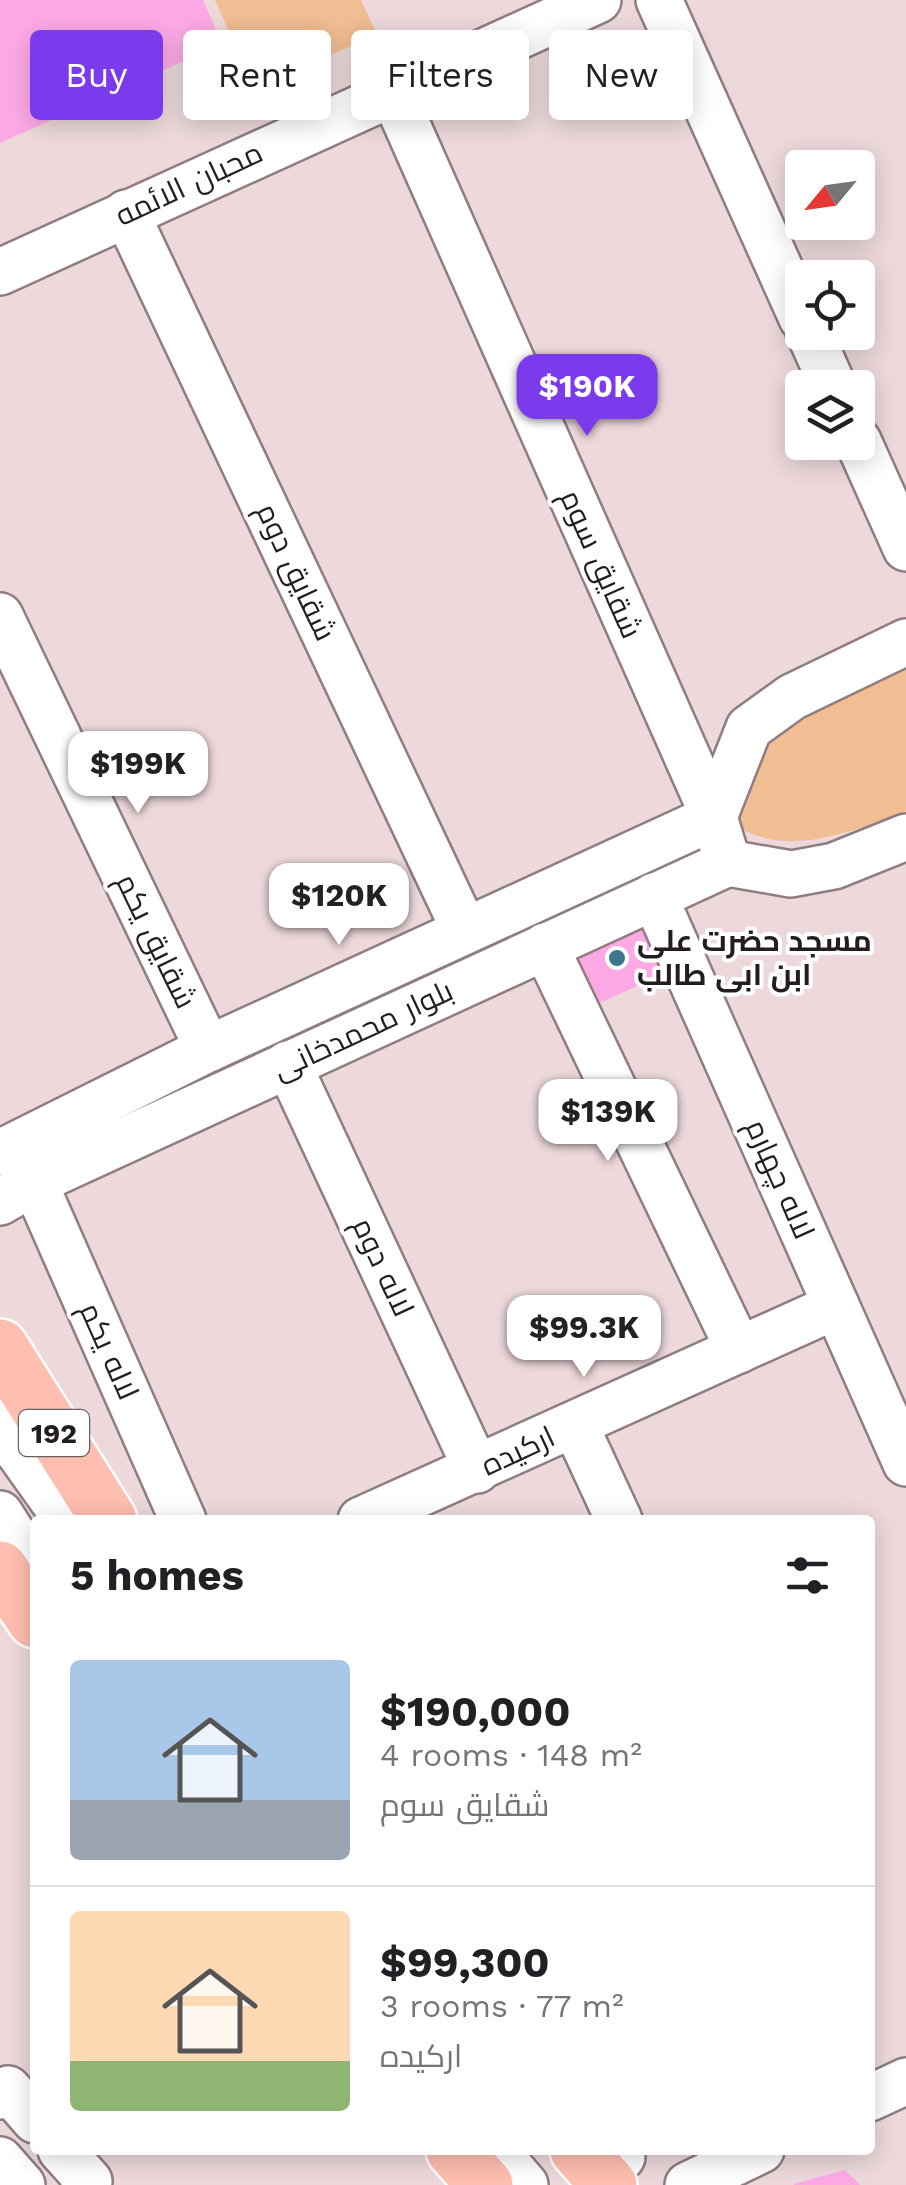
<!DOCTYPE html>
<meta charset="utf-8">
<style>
body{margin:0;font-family:"Work Sans",Cairo,sans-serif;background:#f2f2f2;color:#202124;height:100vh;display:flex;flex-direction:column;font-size:38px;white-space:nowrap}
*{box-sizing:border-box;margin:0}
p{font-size:32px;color:#757577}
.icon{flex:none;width:55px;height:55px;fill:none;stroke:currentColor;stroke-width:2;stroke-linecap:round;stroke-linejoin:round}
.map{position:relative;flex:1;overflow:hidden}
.sheet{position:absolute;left:30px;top:1515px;width:845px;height:640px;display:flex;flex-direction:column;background:#fff;border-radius:10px;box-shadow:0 5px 25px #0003}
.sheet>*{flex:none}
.banner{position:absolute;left:30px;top:30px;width:848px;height:90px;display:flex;gap:20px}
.needle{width:65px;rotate:241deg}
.controls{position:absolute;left:785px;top:150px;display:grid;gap:20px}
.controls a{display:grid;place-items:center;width:90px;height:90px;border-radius:10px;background:#fff;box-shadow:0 5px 25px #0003;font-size:50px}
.price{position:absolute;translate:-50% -85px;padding:0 22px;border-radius:20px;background:#fff;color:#222;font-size:32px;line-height:65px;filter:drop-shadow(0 2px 5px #0008)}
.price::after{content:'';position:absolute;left:50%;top:60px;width:30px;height:22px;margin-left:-15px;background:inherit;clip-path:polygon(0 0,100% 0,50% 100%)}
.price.active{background:#7c3aed;color:#fff}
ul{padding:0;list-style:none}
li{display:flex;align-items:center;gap:30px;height:250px;padding:0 40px}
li+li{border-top:2px solid #e0e0e0}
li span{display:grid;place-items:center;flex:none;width:280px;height:200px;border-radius:10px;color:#555}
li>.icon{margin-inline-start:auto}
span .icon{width:120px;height:120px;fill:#fffc;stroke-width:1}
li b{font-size:42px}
h2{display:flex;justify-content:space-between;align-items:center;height:120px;padding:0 40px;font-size:42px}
.chip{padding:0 35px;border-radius:10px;background:#fff;box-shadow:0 5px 25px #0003;font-size:35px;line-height:90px}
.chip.active{background:#7c3aed;color:#fff}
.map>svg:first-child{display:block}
.green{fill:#f1bd92}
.building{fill:#fda9e6}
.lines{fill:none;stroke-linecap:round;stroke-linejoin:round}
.minor-casing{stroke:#8f7d80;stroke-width:50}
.major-casing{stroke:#fff;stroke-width:60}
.minor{stroke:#fff;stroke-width:45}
.major{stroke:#febeb0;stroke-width:55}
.poi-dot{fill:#3b778e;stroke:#fff;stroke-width:4}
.labels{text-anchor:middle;stroke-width:8;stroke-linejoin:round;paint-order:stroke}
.shield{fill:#fff;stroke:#666162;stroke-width:2.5}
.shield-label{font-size:28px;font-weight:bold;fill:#241d1e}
.street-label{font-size:30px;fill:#241d1e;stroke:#fff}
.poi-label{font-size:30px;font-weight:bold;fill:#241d1e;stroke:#fff;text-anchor:start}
</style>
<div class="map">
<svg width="906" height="2185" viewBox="0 0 906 2185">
<rect width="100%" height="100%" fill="#edd9dc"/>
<g class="green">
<polygon points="215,0 361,0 377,35 254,88"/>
<path d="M906 664V811C854 831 790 858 738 827L754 773 782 722Z"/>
</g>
<g class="building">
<polygon points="0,0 203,0 222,44 0,143"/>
<polygon points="651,903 681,966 580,1012 553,950"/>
<polygon points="845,2170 860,2185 794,2185 794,2184"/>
</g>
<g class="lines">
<g class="minor-casing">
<g id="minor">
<polyline points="659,0 802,318"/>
<polyline points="392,91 714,817 728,863 791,874 834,866 906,837"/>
<polyline points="126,213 465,931"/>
<polyline points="0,272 598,0"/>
<polyline points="809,332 834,388"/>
<polyline points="858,441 906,548"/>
<polyline points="0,616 208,1049"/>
<polyline points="714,817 749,728 792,697 906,642"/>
<polyline points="654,896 906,1463"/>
<polyline points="545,946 739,1350"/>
<polyline points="288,1064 477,1470"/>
<polyline points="0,1153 208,1049 714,817"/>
<polyline points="34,1182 183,1520"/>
<polyline points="0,1202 34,1182 728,863"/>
<polyline points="575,1425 619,1520"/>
<polyline points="0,1426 67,1520"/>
<polyline points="0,1514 35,1569"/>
<polyline points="361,1520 836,1306"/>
<polyline points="0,2096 8,2089 35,2120"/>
<polyline points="870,2098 906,2081"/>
<polyline points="61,2150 89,2181 84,2185"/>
<polyline points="495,2150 525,2185"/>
<polyline points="619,2150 622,2157"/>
<polyline points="0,2160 22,2185"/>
<polyline points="688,2185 761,2150"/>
</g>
</g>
<g class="major-casing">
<g id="major">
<polyline points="0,1347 109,1520"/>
<polyline points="0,1569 35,1620"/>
<polyline points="454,2150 485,2185"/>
<polyline points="578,2150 609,2185"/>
</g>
</g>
<use href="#minor" class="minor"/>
<use href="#major" class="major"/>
</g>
<circle class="poi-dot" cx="617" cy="958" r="10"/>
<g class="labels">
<rect class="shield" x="19" y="1410" width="70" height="46" rx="8"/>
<g class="shield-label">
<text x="54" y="1443">192</text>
</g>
<g class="street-label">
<text transform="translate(189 184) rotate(-25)" y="10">محبان الائمه</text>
<text transform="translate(601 564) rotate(66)" y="10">شقایق سوم</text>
<text transform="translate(296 572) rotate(65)" y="10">شقایق دوم</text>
<text transform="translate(156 941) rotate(64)" y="10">شقایق یکم</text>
<text transform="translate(363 1030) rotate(-25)" y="10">بلوار محمدخانی</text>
<text transform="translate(780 1179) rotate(66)" y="10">لاله چهارم</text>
<text transform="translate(383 1267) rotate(65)" y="10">لاله دوم</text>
<text transform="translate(109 1351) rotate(66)" y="10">لاله یکم</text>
<text transform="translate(518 1451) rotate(-25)" y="10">ارکیده</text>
</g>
<g class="poi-label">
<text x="637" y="951">مسجد حضرت علی<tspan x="637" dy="34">ابن ابی طالب</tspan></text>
</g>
</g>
</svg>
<div class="controls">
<a><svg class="needle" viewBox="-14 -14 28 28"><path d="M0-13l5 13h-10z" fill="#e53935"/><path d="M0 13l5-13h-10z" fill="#757577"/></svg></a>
<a><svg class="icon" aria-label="locate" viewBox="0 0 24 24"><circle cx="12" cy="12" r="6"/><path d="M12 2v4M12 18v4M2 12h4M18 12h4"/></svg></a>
<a><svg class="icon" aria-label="layers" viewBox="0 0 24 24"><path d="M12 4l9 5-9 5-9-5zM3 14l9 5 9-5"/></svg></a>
</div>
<b class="price active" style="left:587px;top:439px">$190K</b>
<b class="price" style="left:138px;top:816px">$199K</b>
<b class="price" style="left:339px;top:948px">$120K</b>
<b class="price" style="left:608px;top:1164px">$139K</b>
<b class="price" style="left:584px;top:1380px">$99.3K</b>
<div class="banner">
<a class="chip active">Buy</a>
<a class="chip">Rent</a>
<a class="chip">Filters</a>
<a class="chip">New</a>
</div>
<section class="sheet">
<h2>5 homes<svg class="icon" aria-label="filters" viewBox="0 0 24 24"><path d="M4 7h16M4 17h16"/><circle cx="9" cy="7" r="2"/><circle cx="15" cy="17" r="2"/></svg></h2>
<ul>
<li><span style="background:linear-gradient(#a9c7e8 70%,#9aa5b1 0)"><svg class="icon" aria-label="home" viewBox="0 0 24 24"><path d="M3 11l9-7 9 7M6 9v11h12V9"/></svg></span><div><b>$190,000</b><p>4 rooms · 148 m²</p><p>شقایق سوم</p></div></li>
<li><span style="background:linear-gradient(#ffd9b3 75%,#8fb573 0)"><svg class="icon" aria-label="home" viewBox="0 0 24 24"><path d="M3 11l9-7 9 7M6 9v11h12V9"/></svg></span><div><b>$99,300</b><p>3 rooms · 77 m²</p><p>ارکیده</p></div></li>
</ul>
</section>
</div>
